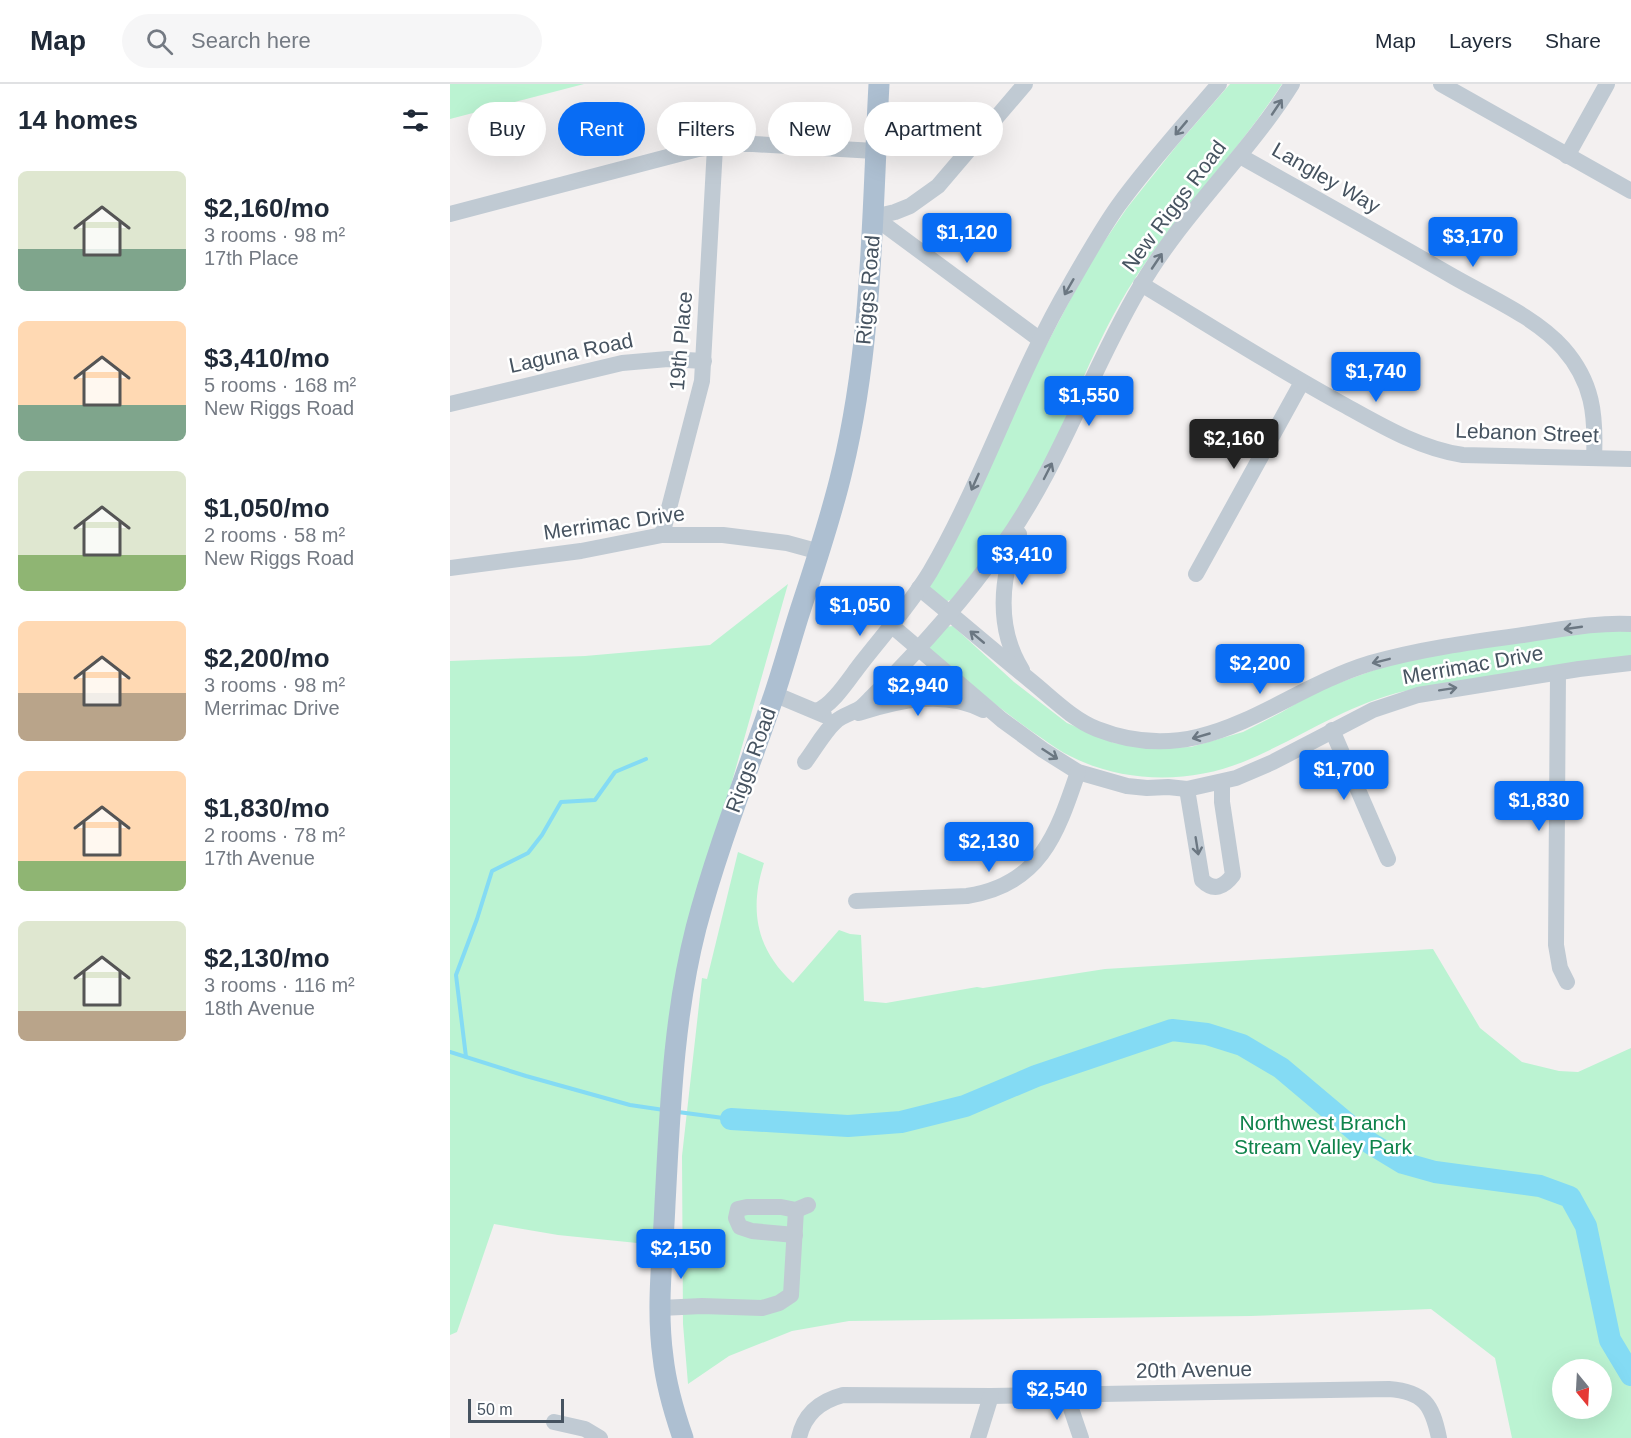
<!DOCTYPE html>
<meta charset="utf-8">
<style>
body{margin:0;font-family:Arial,sans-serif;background:#f6f6f7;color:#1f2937;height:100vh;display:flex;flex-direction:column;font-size:22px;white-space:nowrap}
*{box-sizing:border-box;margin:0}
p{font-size:20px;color:#747a83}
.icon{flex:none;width:33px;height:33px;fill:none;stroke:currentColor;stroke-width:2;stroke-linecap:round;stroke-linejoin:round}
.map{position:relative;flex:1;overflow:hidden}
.details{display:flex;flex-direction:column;background:#fff;width:450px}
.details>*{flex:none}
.banner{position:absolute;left:18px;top:18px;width:570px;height:54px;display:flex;gap:12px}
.needle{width:39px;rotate:162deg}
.buttons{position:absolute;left:1102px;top:1275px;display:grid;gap:12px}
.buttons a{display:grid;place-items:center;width:60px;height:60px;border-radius:50%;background:#fff;box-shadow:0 6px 24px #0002;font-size:30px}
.scale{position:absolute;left:18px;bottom:15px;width:96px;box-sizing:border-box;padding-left:6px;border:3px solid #465360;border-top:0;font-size:16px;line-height:21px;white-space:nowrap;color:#465360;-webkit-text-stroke:4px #fff;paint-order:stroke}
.price{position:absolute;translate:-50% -51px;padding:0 14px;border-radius:6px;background:#086cf4;color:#fff;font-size:20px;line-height:39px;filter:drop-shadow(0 2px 3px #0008)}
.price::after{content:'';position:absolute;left:50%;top:36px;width:18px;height:14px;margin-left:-9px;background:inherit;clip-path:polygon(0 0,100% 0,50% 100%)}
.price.active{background:#222;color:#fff}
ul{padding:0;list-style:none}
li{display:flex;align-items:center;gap:18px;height:150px;padding:0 18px}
li span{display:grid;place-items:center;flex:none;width:168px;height:120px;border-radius:9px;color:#555}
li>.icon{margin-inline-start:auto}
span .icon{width:72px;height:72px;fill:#fffc;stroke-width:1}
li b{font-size:26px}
h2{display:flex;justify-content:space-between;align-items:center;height:72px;padding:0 18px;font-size:26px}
.chip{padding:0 21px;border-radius:27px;background:#fff;box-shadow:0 6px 24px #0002;font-size:21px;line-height:54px}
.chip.active{background:#086cf4;color:#fff}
header{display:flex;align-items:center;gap:36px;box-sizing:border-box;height:84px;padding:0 30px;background:#fff;border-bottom:2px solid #e0e1e3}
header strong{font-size:28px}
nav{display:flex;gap:33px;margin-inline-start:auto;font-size:21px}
.search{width:420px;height:54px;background:#f6f6f7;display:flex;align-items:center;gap:15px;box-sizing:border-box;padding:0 21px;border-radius:33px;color:#747a83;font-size:22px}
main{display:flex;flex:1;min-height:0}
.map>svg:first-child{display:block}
.green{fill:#bbf3d2;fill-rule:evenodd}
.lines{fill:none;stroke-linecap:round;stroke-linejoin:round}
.stream{stroke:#84dbf4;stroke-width:4}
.river{stroke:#84dbf4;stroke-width:22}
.minor{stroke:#c0cad3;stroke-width:16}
.major{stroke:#adbfd1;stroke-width:21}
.oneway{stroke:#6b7782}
.labels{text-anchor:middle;stroke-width:5;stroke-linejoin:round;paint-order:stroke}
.street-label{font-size:21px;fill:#465360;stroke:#fff}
.park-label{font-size:21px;fill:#0f834b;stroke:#fff}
</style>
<header>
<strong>Map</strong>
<div class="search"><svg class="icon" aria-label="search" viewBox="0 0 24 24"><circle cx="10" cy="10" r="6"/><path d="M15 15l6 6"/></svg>Search here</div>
<nav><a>Map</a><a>Layers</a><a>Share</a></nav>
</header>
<main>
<section class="details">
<h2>14 homes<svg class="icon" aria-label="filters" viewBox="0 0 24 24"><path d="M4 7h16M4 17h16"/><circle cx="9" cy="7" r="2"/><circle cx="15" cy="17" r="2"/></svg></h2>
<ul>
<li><span style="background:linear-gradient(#dfe7d0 65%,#7fa58c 0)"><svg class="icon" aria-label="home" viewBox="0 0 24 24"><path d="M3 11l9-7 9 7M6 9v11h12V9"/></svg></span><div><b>$2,160/mo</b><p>3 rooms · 98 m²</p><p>17th Place</p></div></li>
<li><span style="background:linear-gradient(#ffd9b3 70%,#7fa58c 0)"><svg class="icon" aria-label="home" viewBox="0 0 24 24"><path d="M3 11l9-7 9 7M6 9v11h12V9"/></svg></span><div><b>$3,410/mo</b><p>5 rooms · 168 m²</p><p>New Riggs Road</p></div></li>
<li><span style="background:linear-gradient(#dfe7d0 70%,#8fb573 0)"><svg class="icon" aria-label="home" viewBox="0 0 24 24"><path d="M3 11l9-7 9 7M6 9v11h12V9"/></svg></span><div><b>$1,050/mo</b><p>2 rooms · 58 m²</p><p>New Riggs Road</p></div></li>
<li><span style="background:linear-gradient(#ffd9b3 60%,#b9a48a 0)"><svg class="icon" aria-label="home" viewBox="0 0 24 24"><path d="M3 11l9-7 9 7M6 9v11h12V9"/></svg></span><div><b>$2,200/mo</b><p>3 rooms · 98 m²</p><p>Merrimac Drive</p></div></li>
<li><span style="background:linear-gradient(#ffd9b3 75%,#8fb573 0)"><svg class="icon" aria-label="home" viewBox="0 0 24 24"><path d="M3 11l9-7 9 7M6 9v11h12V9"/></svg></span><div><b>$1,830/mo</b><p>2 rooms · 78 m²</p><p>17th Avenue</p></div></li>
<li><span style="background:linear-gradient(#dfe7d0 75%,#b9a48a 0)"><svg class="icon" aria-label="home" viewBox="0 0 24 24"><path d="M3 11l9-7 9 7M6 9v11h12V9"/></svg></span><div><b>$2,130/mo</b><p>3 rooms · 116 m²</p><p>18th Avenue</p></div></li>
</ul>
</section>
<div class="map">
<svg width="1181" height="1354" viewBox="0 0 1181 1354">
<rect width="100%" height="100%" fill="#f3f0f0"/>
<g class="green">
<polygon points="0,0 134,0 0,35"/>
<path d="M780 0H832C788 69 728 127 684 196 645 256 622 326 590 389 567 435 533 476 501 516L493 518 481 509 478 500 577 298 639 180 677 124 728 60Z"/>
<polygon points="338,500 251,807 207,1161 108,1151 44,1140 7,1248 0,1251 0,577 135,572 260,561"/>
<path d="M503 542 564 598 617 639 664 659 708 664 741 663 793 648 832 628 867 607 946 578 1080 554 1181 545V572L955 607C895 621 849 655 793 678 738 700 673 699 620 672 611 668 602 661 593 655 554 629 518 598 481 568L479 562 494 543Z"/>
<path d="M288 768 314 779C299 826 306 865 343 899L389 846 400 850 411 851 414 917 436 919 527 903 533 904 655 885 983 865 1030 944 1072 978 1109 987 1128 988 1181 964V1354H1062L1045 1274 981 1225 801 1232 399 1237 342 1247 279 1272 238 1300 233 1240 232 1072 252 894 257 895ZM1113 1286H1152V1324H1113Z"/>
</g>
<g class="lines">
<g class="stream">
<polyline points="0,968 76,992 180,1021 214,1026"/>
<polyline points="16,973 6,891 27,835 42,787 78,769 92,751 111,718 145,716 165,688 196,675"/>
<polyline points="228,1028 281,1035"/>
</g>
<polyline class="river" points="281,1035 398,1042 451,1038 515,1022 586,992 722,946 757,950 792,961 831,984 920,1059 953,1079 985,1088 1090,1102 1120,1113 1136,1142 1160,1256 1181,1291"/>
<g class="minor">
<polyline points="991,0 1181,107"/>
<path d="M790 72C861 112 933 152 1004 193 1039 213 1087 234 1113 264 1143 298 1146 331 1144 374"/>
<polyline points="1117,72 1157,0"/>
<polyline points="0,130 248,65 284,60 303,60 425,67"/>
<polyline points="424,133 445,128 460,122 488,102 575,0"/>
<polyline points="424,133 589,255"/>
<path d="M691 200C759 241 826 284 896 322 932 342 971 365 1013 371L1181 375"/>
<polyline points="0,320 172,279 218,275 254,277"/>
<path d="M569 450C550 493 546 544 572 586"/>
<polyline points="212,451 252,297 265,63"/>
<polyline points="0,484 131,467 212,451 273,451 337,459 370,468"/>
<polyline points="746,490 852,298"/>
<path d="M469 504C507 535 544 567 581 597 602 614 622 635 647 645 756 688 825 608 921 579 970 565 1022 558 1073 551 1109 546 1145 538 1181 540"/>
<polyline points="441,541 552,636 593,666 628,688 677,702 697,704 718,703 737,705 786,694 823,678 923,626 968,611 1129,585 1181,579"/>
<polyline points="1108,589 1106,861 1110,884 1117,898"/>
<polyline points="324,610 374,631"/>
<path d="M366 627C382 622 399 595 409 582 433 551 460 521 480 488 534 395 566 292 621 199 636 173 651 146 668 122 699 79 735 40 769 0"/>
<path d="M409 629C449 616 495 606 533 626"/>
<polyline points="882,646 938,775"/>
<path d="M355 678C365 665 374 648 385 638 391 632 402 629 409 625 414 622 418 617 422 613 469 566 514 516 552 462 610 382 640 287 690 203 733 129 797 72 842 0"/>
<path d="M737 705 752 796C764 808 774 803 783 791L772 718V698"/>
<path d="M406 817 517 812C590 801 607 750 628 688"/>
<polyline points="345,1151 302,1147 290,1143 286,1134 288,1125 297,1123 331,1123 346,1126 358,1121"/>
<polyline points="211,1224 252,1222 312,1224 329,1219 341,1211 346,1126"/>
<polyline points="616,1310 631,1354"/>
<polyline points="104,1338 135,1345 150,1354"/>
<path d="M349 1354C354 1330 370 1317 393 1311L541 1312 939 1305C974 1308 982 1320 989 1354"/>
<polyline points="528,1354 541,1312"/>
</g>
<path class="major" d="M233 1354C224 1328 216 1301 213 1273 206 1223 213 1170 215 1120 220 1028 223 934 246 844 266 768 295 694 321 620 332 589 340 558 350 527 365 481 381 434 392 387 423 260 422 129 429 0"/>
</g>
<defs><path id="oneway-shaft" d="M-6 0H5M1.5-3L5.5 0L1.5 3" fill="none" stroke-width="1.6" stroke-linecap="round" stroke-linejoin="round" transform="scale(1.5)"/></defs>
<g class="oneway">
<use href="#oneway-shaft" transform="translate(827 23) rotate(-56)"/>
<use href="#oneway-shaft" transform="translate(731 44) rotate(130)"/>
<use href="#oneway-shaft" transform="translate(707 177) rotate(-56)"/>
<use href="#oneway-shaft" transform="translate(619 203) rotate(120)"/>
<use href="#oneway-shaft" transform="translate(598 387) rotate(-63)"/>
<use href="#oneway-shaft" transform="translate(525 398) rotate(114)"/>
<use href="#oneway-shaft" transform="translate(1123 544) rotate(172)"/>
<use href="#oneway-shaft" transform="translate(527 553) rotate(-140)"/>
<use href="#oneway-shaft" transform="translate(931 577) rotate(166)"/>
<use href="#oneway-shaft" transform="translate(998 605) rotate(-9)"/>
<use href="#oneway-shaft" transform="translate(751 652) rotate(164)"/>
<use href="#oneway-shaft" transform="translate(600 670) rotate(33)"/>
<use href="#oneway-shaft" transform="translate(747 762) rotate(81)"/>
</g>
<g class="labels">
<g class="street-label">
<text transform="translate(876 94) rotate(30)" y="7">Langley Way</text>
<text transform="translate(724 122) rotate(-53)" y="7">New Riggs Road</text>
<text transform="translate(418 206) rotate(-85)" y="7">Riggs Road</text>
<text transform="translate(231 257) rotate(-85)" y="7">19th Place</text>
<text transform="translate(121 269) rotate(-12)" y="7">Laguna Road</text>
<text transform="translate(1077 349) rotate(2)" y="7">Lebanon Street</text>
<text transform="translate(164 439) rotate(-8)" y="7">Merrimac Drive</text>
<text transform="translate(1023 581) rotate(-10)" y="7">Merrimac Drive</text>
<text transform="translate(301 676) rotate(-70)" y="7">Riggs Road</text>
<text transform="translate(744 1286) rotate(-1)" y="7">20th Avenue</text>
</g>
<g class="park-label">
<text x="873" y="1046">Northwest Branch<tspan x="873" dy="24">Stream Valley Park</tspan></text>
</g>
</g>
</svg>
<div class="buttons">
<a><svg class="needle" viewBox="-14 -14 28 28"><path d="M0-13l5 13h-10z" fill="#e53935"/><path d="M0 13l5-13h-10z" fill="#747a83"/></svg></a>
</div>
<div class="scale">50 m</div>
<b class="price" style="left:517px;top:180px">$1,120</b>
<b class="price" style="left:1023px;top:184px">$3,170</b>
<b class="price" style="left:926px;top:319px">$1,740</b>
<b class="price" style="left:639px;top:343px">$1,550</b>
<b class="price active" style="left:784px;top:386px">$2,160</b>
<b class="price" style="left:572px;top:502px">$3,410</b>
<b class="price" style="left:410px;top:553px">$1,050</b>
<b class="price" style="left:810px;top:611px">$2,200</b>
<b class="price" style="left:468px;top:633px">$2,940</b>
<b class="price" style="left:894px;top:717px">$1,700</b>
<b class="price" style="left:1089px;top:748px">$1,830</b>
<b class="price" style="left:539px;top:789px">$2,130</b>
<b class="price" style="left:231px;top:1196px">$2,150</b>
<b class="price" style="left:607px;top:1337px">$2,540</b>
<div class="banner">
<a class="chip">Buy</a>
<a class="chip active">Rent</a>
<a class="chip">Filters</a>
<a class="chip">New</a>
<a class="chip">Apartment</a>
</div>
</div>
</main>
